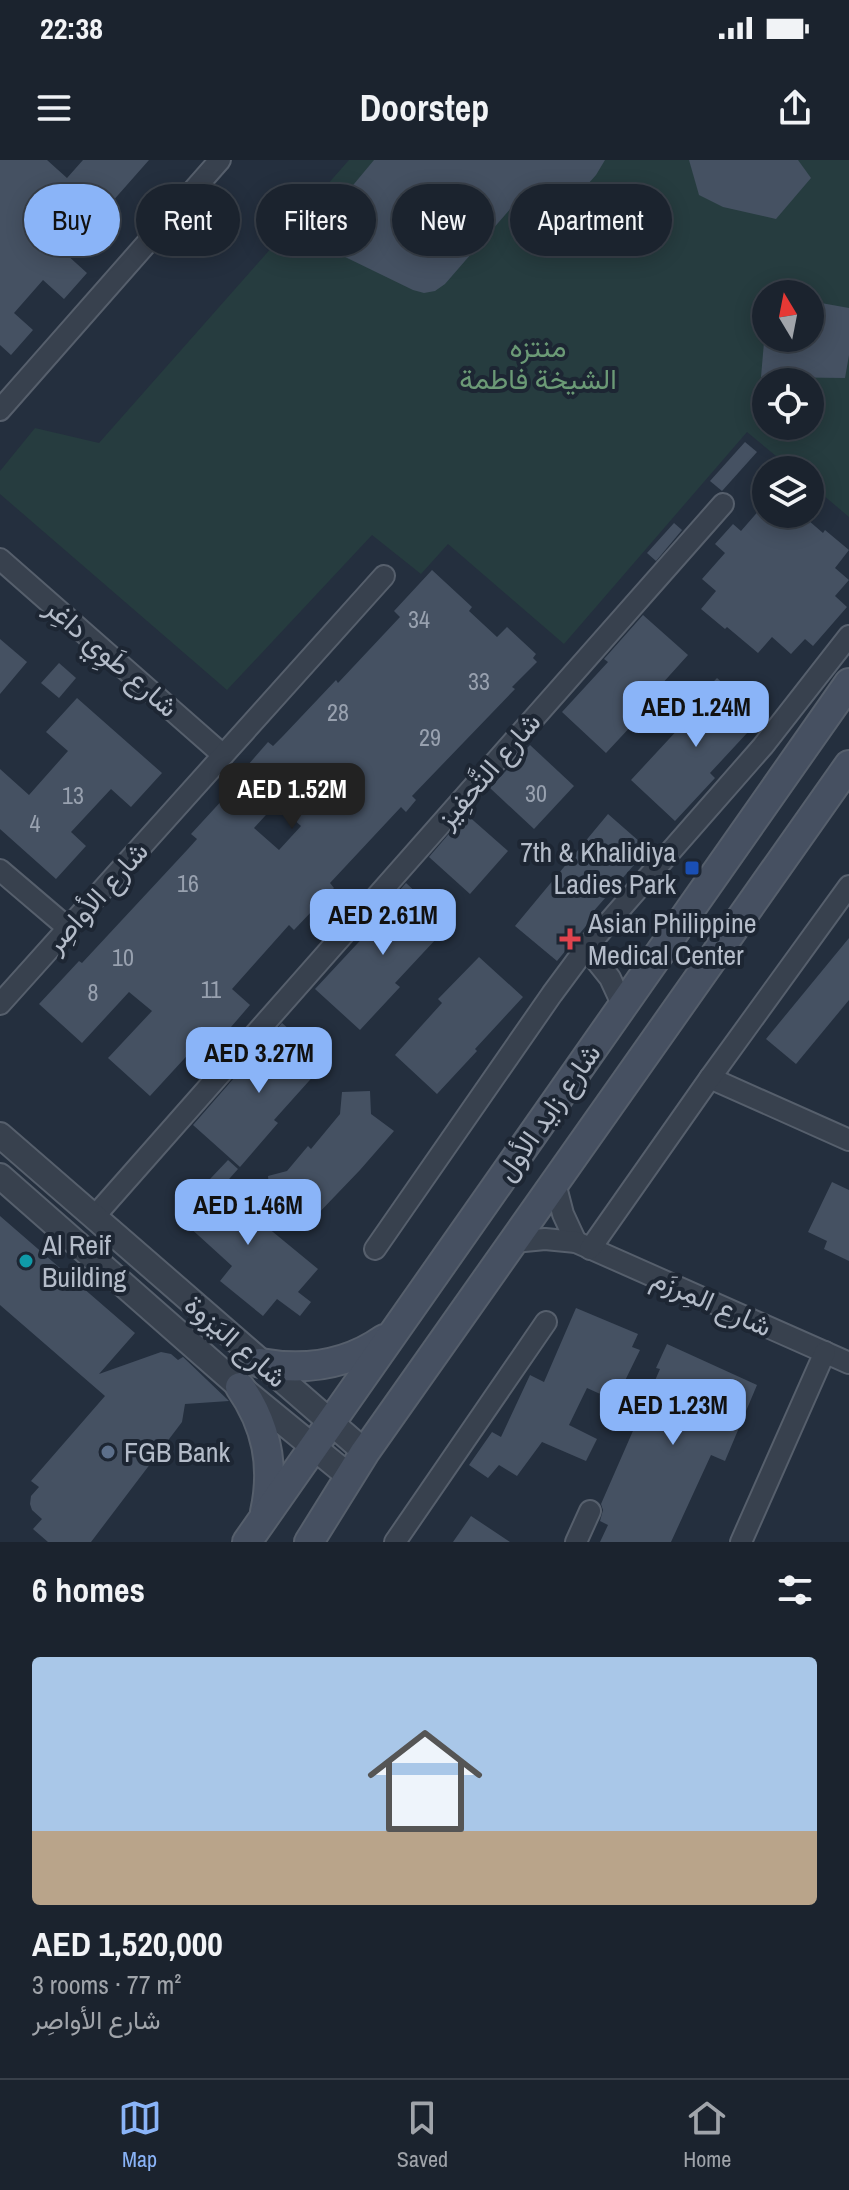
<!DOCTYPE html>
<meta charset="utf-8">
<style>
body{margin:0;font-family:"Archivo Narrow",Vazirmatn,sans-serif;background:#242b36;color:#f1f3f6;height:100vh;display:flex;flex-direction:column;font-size:30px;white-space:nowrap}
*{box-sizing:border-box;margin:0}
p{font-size:26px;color:#a0a4aa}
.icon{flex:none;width:44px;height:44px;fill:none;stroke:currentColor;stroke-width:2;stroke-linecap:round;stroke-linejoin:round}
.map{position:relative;height:1382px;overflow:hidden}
.drawer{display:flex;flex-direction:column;background:#1b232e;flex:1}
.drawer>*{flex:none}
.hud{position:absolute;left:24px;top:24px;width:802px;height:72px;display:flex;gap:16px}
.needle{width:52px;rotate:350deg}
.tools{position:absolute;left:752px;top:120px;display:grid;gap:16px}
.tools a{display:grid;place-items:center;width:72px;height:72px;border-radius:50%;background:#1b232e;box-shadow:0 4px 20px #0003,0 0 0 2px #39404a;font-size:40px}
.price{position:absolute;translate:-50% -68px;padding:0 18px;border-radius:16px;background:#8ab4f8;color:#111;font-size:26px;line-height:52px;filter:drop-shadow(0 2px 4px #0008)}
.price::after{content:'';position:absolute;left:50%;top:48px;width:24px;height:18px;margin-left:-12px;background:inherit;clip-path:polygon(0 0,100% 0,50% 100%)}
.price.selected{background:#222;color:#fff}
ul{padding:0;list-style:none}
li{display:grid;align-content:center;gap:16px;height:424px;padding:0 32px}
li span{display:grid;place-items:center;height:248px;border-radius:8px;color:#555}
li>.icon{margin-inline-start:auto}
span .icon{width:144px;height:144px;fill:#fffc;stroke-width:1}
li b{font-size:34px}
h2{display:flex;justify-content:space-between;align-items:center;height:96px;padding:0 32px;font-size:34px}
.pill{padding:0 28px;border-radius:36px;background:#1b232e;box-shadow:0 4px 20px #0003,0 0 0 2px #39404a;font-size:28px;line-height:72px}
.pill.selected{background:#8ab4f8;color:#111}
.status{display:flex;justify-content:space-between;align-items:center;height:56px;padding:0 40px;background:#1b232e;direction:ltr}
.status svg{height:22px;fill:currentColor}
header{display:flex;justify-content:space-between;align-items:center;height:104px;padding:0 32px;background:#1b232e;font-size:36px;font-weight:700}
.dock{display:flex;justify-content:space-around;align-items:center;height:112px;border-top:2px solid #39404a;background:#1b232e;font-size:22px;color:#a0a4aa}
.dock a{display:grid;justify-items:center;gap:4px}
.dock .selected{color:#8ab4f8}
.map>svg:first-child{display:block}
.green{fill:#263c3f;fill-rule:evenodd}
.building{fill:#455162;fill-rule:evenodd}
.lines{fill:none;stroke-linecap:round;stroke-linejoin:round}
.minor-casing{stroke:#565f6c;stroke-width:24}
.tertiary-casing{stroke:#565f6c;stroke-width:28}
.secondary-casing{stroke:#565f6c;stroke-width:32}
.minor{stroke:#38414e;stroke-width:20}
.tertiary{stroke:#38414e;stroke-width:24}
.secondary{stroke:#465061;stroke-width:28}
.transit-dot{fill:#1a4fb4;stroke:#1d2633;stroke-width:3}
.health-dot{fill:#e0444e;stroke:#1d2633;stroke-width:3}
.culture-dot{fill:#0f9aa8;stroke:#1d2633;stroke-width:3}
.service-dot{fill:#5c6f8a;stroke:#1d2633;stroke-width:3}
.labels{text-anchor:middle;stroke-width:8;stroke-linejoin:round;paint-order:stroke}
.number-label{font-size:24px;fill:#98a1af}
.park-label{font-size:28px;fill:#6b9a76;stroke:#1d2633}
.street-label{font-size:28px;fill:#b4bcc9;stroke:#1d2633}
.poi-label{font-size:28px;fill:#b4bcc9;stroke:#1d2633;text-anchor:start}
</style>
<div class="status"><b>22:38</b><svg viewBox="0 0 49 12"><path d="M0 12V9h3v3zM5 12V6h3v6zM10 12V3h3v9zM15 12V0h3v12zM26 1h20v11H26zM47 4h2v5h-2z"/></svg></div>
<header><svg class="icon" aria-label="menu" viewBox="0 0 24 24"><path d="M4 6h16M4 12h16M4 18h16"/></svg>Doorstep<svg class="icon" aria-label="share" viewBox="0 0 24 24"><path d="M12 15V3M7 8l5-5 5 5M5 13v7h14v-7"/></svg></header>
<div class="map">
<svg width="849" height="1382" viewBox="0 0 849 1382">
<rect width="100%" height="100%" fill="#242f3e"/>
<path class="green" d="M349 0H849V357L810 324V310H793L747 272 564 484 448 384 421 414 372 375 227 530 0 334V311L35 268 99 283ZM766 134H810V178H766ZM766 222H810V266H766Z"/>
<g class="building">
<polygon points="0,0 47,0 67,18 83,0 149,0 66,94 87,113 64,139 43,120 14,153 33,170 11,195 0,185"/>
<polygon points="374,0 605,0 596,15 555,61 524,33 445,124 435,131 424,133 413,130 341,95 328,80 327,69 329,54"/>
<polygon points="689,0 798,0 811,18 776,59 723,47 699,35"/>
<polygon points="810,141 849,148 849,195 845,218 761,217 764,182 771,178 810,178"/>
<polygon points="745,282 757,292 722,331 710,321"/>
<polygon points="761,348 779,363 787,354 801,354 823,373 825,370 849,390 835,408 849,420 835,436 847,447 813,486 805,479 791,494 772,477 758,493 727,467 725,469 701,449 716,431 702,419 725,393 715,384 733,364 741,371"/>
<polygon points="674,363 682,370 656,401 647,393"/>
<path d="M432 410 472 447 469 451 497 477 507 467 536 494 533 498 537 502 512 527 515 529 412 636 416 640 406 652 401 647 330 723 334 728 294 770 289 765 232 829 250 845 206 896 195 887 150 936 108 898 152 851 129 832 82 883 39 844 79 801 82 803 188 689 197 679 191 674 237 624 234 621 268 582 273 586 283 576 336 520 338 523 400 457 394 451ZM276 644 301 666 279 690 254 668Z"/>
<polygon points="643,455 688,495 642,546 646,550 606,593 562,552 608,502 604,499"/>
<polygon points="0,479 27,502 0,534"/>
<polygon points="59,503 76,518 59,538 41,523"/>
<polygon points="717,518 761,558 710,613 715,618 675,661 631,620 682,565 677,560"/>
<polygon points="77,538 162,613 131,647 111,629 71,672 86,686 56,719 0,669 0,609 29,635 68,591 46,572"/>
<polygon points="530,585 574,626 534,669 490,628"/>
<polygon points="466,654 508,691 470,734 429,697"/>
<polygon points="608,654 648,689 592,753 595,755 557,801 515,766"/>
<polygon points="406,723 450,764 395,823 400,827 360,870 315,829 370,770 367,767"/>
<polygon points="849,778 849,840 796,904 766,879"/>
<polygon points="479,797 523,837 475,889 477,891 437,934 395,895 442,843 438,839"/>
<polygon points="282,863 326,902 274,960 278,963 240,1007 193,965"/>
<polygon points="370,931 371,954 394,971 360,1010 312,1060 287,1040 270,1039 268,1016 287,1011 308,986 311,989 340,954 342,932"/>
<polygon points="228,1000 238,1009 222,1027 230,1025 261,1053 256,1058 318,1109 298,1132 311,1142 300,1156 277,1139 263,1156 220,1121 232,1106 176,1055"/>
<polygon points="832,1022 849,1030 849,1101 824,1089 827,1081 808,1072"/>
<polygon points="0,1056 135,1173 99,1214 161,1192 171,1194 178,1200 183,1197 229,1241 185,1244 182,1262 91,1382 48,1382 33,1369 42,1359 32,1350 30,1344 31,1336 39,1327 31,1321 105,1236 0,1145"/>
<polygon points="576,1148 638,1174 632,1187 640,1190 617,1237 611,1234 609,1238 587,1228 569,1265 597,1279 586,1301 542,1282 517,1316 499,1305 488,1318 469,1305 492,1272 501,1277 530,1215 544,1222"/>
<polygon points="667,1184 757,1225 725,1301 711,1295 671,1382 600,1382 608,1365 600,1361 603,1350 601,1344 660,1209 656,1208"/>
<polygon points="471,1356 510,1382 453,1382"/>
</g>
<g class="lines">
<g class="minor-casing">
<g id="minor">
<polyline points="0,250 220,0"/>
<polyline points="0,399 223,595"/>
<polyline points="0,710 68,768"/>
<polyline points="586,788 610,818 622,844"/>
<polyline points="0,844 384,416"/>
<polyline points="710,918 849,980"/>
<polyline points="555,1023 563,1054 576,1082"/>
<polyline points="94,1057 723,344"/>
<polyline points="514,1082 545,1079 576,1082 849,1203"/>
<polyline points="375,1089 552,834 586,788 763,586 849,476"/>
<polyline points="590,1089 710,918 849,726"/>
<polyline points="395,1382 546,1162"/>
<polyline points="576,1382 590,1351"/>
<polyline points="741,1382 825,1192"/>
</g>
</g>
<g class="tertiary-casing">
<g id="tertiary">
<polyline points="0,975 365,1292"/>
<polyline points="0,1016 240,1227 350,1317"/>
</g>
</g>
<g class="secondary-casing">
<g id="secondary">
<path d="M260 1203C304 1211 347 1205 384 1179"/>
<path d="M240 1227C267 1266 275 1306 265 1352"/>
<polyline points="247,1382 849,523"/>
<polyline points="309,1382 365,1292 849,605"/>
</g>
</g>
<use href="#minor" class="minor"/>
<use href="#tertiary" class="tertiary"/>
<use href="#secondary" class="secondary"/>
</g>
<rect class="transit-dot" x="684" y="700" width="16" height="16" rx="4"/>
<path class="health-dot" d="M566 767h8v8h8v8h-8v8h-8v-8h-8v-8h8z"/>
<circle class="culture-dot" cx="26" cy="1101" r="8"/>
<circle class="service-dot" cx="108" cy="1292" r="8"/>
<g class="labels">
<g class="number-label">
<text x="419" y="468">34</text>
<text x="479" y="530">33</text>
<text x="338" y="561">28</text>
<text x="430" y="586">29</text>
<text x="536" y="642">30</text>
<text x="73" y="644">13</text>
<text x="35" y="672">4</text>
<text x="188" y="732">16</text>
<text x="123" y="806">10</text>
<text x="211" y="838">11</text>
<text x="93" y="841">8</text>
</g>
<g class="park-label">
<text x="538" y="197">منتزه<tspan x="538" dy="32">الشيخة فاطمة</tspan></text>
</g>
<g class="street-label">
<text transform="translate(112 497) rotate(41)" y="10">شارع طَوِي داغِر</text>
<text transform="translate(488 610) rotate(-49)" y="10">شارع التَّحفِيز</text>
<text transform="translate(96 737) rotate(-48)" y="10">شارع الأواصِر</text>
<text transform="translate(548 952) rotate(-55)" y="10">شارع زايد الأول</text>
<text transform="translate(712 1142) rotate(24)" y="10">شارع المِرزَم</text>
<text transform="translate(236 1181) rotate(41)" y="10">شارع اليَزوة</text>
</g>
<g class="poi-label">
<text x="676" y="702" text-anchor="end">7th &amp; Khalidiya<tspan x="676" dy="32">Ladies Park</tspan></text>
<text x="588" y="773">Asian Philippine<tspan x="588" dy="32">Medical Center</tspan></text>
<text x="42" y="1095">Al Reif<tspan x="42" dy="32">Building</tspan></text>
<text x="124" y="1302">FGB Bank</text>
</g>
</g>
</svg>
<div class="tools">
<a><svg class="needle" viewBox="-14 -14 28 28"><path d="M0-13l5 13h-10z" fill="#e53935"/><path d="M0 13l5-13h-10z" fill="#a0a4aa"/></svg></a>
<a><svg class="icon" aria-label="locate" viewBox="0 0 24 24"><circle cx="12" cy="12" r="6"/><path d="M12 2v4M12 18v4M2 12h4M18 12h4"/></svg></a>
<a><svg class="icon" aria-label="layers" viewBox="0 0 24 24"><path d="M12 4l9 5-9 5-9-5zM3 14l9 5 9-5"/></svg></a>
</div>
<b class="price" style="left:696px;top:589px">AED 1.24M</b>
<b class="price selected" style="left:292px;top:671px">AED 1.52M</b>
<b class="price" style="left:383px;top:797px">AED 2.61M</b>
<b class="price" style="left:259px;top:935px">AED 3.27M</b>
<b class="price" style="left:248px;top:1087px">AED 1.46M</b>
<b class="price" style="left:673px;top:1287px">AED 1.23M</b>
<div class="hud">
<a class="pill selected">Buy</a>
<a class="pill">Rent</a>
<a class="pill">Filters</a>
<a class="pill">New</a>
<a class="pill">Apartment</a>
</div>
</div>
<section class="drawer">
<h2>6 homes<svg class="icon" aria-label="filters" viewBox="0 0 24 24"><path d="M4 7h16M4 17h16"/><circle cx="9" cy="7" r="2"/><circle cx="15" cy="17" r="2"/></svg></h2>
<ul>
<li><span style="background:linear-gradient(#a9c7e8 70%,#b9a48a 0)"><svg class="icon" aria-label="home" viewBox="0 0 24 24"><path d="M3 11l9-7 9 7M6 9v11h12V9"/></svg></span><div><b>AED 1,520,000</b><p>3 rooms · 77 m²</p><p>شارع الأواصِر</p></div></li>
</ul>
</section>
<nav class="dock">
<a class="selected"><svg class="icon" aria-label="map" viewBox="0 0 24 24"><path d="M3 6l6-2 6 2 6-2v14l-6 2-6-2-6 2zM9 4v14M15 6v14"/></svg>Map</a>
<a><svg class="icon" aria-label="saved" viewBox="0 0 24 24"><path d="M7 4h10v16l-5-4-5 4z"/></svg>Saved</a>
<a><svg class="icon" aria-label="home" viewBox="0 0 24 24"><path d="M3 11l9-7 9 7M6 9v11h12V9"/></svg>Home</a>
</nav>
